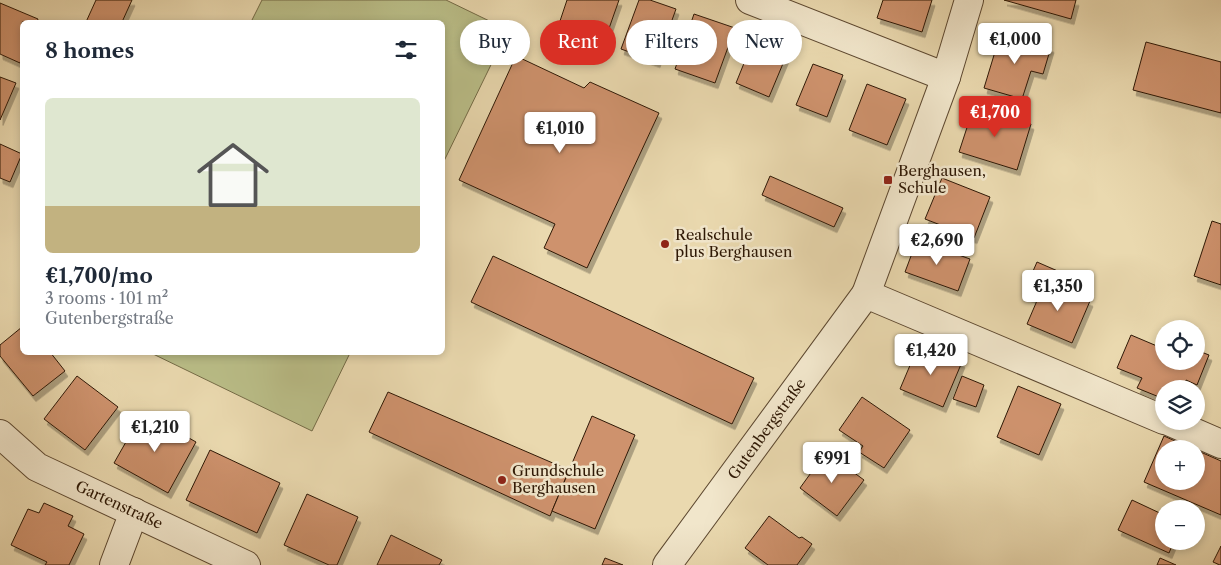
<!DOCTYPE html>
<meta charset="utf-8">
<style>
body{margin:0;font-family:"Libre Caslon Text",serif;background:#f2f2f3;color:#1f2937;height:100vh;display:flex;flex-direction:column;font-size:19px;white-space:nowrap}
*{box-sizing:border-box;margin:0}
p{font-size:16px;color:#747a83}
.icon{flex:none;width:28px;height:28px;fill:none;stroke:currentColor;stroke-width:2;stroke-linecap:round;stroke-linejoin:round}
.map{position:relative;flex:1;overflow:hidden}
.drawer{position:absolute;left:20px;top:20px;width:425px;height:335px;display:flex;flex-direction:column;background:#fff;border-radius:8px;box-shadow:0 2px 8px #0003}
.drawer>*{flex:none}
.banner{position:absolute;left:460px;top:20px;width:475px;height:45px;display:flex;gap:10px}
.fabs{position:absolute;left:1155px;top:320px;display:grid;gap:10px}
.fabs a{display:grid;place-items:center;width:50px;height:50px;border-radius:50%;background:#fff;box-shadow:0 2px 8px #0003;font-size:25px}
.price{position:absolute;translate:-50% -42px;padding:0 11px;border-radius:5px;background:#fff;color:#222;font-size:16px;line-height:32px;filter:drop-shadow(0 1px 2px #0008)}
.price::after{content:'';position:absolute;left:50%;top:30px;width:15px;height:11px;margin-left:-8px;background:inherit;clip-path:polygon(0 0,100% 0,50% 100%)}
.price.current{background:#d93025;color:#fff}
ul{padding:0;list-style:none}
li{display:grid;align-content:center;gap:10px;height:265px;padding:0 25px}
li+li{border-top:1px solid #e0e1e3}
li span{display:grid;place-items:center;height:155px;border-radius:8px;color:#555}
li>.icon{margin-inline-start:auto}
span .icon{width:90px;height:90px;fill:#fffc;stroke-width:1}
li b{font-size:21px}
h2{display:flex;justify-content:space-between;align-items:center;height:60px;padding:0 25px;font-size:21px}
.chip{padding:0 18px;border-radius:22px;background:#fff;box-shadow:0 2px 8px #0003;font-size:18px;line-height:45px}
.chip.current{background:#d93025;color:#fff}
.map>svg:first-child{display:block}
.green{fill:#babe88;stroke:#746b46}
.building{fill:#ce926d;stroke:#2e1805;filter:url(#shadow)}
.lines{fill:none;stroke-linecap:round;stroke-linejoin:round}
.street-casing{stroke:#5d4830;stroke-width:30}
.street{stroke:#f1e6cb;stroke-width:28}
.poi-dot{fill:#8f2418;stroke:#f1e6cb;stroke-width:2}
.labels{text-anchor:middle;stroke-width:5;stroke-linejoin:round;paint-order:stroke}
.poi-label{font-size:15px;fill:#2e1805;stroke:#f1e6cb;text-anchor:start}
.street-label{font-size:15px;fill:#2e1805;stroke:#f1e6cb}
</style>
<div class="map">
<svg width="1221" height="565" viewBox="0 0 1221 565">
<defs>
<filter id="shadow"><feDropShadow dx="3" dy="5.5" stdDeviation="0" flood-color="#0004"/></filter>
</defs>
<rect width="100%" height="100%" fill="#ead9af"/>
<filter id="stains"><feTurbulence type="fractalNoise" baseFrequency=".004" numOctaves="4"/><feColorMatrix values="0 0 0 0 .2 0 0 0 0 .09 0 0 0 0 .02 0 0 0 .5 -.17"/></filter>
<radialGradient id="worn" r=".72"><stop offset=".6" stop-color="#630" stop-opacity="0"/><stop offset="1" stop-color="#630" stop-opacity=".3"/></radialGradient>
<g class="green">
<polygon points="262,0 446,0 508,30 443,163 442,22 251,22"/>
<polygon points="151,353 350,353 312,431"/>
</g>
<g class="building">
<polygon points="96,0 132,0 122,22 86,22"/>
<polygon points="567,0 619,0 606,37 560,21"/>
<polygon points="639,0 650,0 676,9 657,62 621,49"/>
<polygon points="883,0 932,0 922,32 877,18"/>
<polygon points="1004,0 1076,0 1071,19"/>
<polygon points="0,3 38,19 37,22 22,22 22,56 20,63 0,54"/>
<polygon points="694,14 735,28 715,83 675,69"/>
<polygon points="1001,32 1051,47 1043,74 1031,71 1022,99 984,88"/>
<polygon points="753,41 787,54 769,97 736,83"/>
<polygon points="1146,42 1221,62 1221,113 1133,90"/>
<polygon points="516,56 584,88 590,82 659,113 587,268 544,248 555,224 459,180"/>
<polygon points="813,64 843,75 827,117 796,105"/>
<polygon points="0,77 16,83 0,120"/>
<polygon points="867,84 906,99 887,145 849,130"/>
<polygon points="974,106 1031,124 1017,170 959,152"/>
<polygon points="0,144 22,154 10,182 0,178"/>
<polygon points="770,176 843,208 834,227 762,195"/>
<polygon points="942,178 990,197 974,238 925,219"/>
<polygon points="1212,221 1221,224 1221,285 1194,276"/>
<polygon points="917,240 970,259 958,291 905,272"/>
<polygon points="493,256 754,378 732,424 471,302"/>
<polygon points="1037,262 1060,272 1054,286 1045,282 1037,299 1023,294"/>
<polygon points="1045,282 1090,301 1072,343 1027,324"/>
<polygon points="22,327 22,352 50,352 65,371 33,396 0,356 0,345"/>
<polygon points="1131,335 1164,349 1164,361 1196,361 1196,350 1209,355 1197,385 1186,380 1182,389 1164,389 1164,399 1137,388 1142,378 1117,368"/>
<polygon points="919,344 962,362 943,407 900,389"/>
<polygon points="77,376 118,407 85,450 44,419"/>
<polygon points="962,376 984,385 976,407 953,399"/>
<polygon points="1018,386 1061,404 1039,455 997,437"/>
<polygon points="388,392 569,470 550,516 369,432"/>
<polygon points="862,397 910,430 884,468 859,452 863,446 839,430"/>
<polygon points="143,412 196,442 168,493 114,463"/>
<polygon points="592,416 635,435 595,529 552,511"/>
<polygon points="1164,436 1193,449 1164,449 1164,481 1196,481 1196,450 1221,461 1221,515 1144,482"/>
<polygon points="210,450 280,483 257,533 186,500"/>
<polygon points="826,452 864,480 837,516 800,488"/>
<polygon points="307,494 358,517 337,565 329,565 284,545"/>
<polygon points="1132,500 1164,515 1164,541 1174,541 1169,553 1118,530"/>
<polygon points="44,503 73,516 68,526 84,534 69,565 45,565 47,562 11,545 28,509 39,513"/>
<polygon points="769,516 799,538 802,537 812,544 797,565 768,565 745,548"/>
<polygon points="391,535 442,560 439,565 377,565"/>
<polygon points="1221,546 1221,565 1220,565 1213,562"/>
<polygon points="605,558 623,565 602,565"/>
<polygon points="1160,558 1176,565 1157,565"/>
</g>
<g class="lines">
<g class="street-casing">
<g id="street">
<polyline points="750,0 946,77"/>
<polyline points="969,0 946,77 866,294 1164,420"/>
<polyline points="1168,421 1221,444"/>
<polyline points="0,434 37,467 246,565"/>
<polyline points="114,565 134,512"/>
<polyline points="667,565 866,294"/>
</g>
</g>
<use href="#street" class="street"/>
</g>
<g class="poi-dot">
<rect x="883" y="175" width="10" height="10" rx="2.5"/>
<circle cx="665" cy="244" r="5"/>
<circle cx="502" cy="480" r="5"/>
</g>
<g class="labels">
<g class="poi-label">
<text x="898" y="176">Berghausen,<tspan x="898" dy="17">Schule</tspan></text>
<text x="675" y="240">Realschule<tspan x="675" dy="17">plus Berghausen</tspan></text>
<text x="512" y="476">Grundschule<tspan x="512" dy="17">Berghausen</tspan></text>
</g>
<g class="street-label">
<text transform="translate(767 429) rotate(-54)" y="5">Gutenbergstraße</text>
<text transform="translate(119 505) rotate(25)" y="5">Gartenstraße</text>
</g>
</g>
<rect width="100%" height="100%" filter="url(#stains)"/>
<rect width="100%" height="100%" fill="url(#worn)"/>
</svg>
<div class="fabs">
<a><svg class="icon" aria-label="locate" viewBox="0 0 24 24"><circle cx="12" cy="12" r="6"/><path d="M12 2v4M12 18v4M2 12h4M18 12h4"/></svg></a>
<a><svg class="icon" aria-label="layers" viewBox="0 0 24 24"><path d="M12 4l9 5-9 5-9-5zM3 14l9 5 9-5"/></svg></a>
<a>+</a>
<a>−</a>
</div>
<b class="price" style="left:1015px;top:65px">€1,000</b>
<b class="price current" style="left:995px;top:138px">€1,700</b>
<b class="price" style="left:560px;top:154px">€1,010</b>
<b class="price" style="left:937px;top:266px">€2,690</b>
<b class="price" style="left:1058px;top:312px">€1,350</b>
<b class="price" style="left:931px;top:376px">€1,420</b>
<b class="price" style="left:155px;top:453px">€1,210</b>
<b class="price" style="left:832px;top:484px">€991</b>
<div class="banner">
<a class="chip">Buy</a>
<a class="chip current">Rent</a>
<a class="chip">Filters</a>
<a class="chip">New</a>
</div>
<section class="drawer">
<h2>8 homes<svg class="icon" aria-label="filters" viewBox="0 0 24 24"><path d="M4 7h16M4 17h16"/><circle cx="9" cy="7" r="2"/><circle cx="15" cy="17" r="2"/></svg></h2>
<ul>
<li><span style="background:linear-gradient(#dfe7d0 70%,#c2b280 0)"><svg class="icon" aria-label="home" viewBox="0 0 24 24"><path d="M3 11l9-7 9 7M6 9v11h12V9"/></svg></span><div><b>€1,700/mo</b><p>3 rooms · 101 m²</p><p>Gutenbergstraße</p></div></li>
</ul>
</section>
</div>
